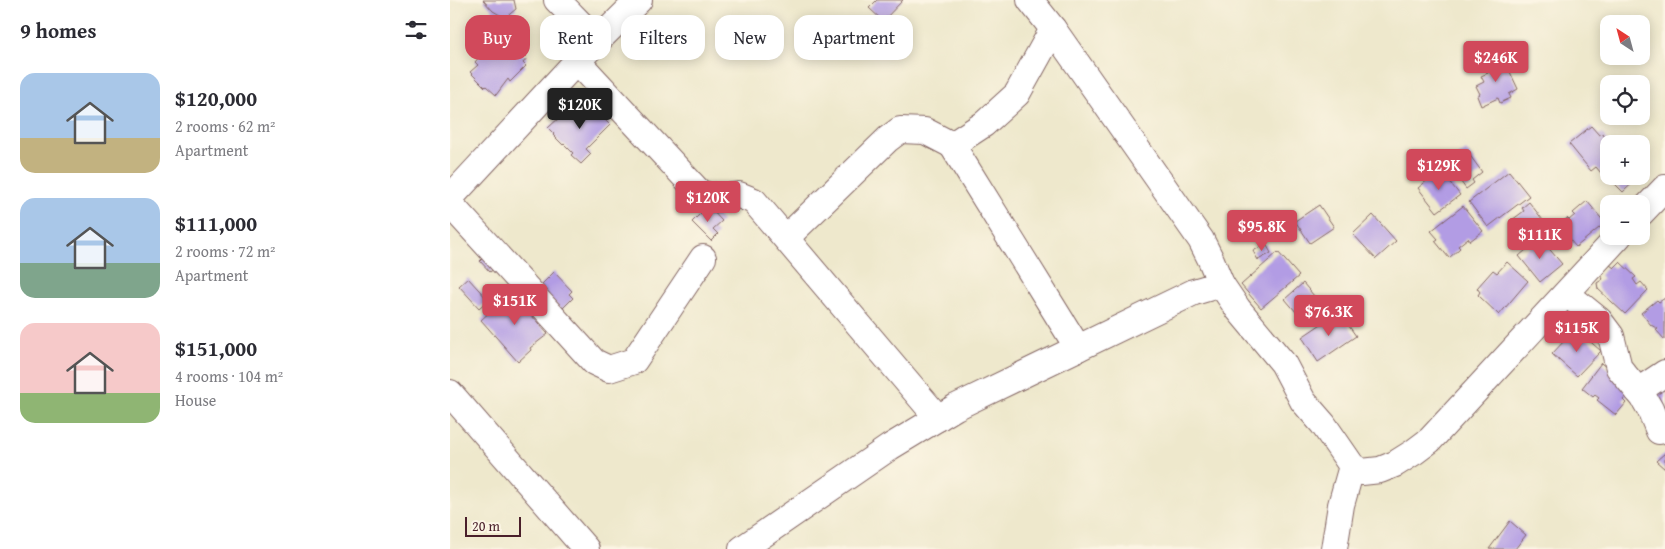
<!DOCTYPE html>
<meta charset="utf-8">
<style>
body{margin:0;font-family:"Gentium Book Plus",serif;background:#f2f2f3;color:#2b2b33;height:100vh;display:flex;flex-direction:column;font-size:19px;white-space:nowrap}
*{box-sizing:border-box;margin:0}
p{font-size:16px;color:#7c7c81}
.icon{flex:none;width:28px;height:28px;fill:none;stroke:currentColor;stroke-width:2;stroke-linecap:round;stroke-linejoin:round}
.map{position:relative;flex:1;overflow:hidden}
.panel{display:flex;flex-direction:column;background:#fff;width:450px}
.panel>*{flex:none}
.banner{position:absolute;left:15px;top:15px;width:475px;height:45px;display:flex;gap:10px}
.needle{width:32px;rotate:324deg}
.buttons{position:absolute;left:1150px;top:15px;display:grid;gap:10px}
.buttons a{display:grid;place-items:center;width:50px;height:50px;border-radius:10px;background:#fff;box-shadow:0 2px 12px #0003;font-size:25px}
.scale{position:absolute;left:15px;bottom:12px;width:56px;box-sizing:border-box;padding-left:5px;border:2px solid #4a1f2b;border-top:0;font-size:14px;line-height:18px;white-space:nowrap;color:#4a1f2b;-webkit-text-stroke:4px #fcf5e5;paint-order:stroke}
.price{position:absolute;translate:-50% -42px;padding:0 11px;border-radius:5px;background:#d1495b;color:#fff;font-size:16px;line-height:32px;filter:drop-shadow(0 1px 2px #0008)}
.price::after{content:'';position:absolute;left:50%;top:30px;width:15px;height:11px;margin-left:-8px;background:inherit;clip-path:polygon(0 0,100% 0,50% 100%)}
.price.selected{background:#222;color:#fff}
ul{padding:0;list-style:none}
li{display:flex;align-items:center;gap:15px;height:125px;padding:0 20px}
li span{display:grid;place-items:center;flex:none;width:140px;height:100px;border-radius:15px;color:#555}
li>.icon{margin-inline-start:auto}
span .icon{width:60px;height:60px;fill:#fffc;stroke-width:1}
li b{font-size:21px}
h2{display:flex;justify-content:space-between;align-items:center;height:60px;padding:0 20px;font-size:21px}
.chip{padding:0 18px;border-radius:15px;background:#fff;box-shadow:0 2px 12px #0003;font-size:18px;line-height:45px}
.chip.selected{background:#d1495b;color:#fff}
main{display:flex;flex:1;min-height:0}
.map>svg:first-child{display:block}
.building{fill:#b29ce4}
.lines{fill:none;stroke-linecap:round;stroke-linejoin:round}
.minor-casing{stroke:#836563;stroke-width:28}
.minor{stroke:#fff;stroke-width:26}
</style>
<main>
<section class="panel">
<h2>9 homes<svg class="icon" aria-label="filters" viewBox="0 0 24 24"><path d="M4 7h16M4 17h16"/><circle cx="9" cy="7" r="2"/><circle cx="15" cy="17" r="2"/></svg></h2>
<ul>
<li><span style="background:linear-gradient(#a9c7e8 65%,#c2b280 0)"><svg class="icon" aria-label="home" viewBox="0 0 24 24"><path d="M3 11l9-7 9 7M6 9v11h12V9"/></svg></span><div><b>$120,000</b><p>2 rooms · 62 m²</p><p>Apartment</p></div></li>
<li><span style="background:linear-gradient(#a9c7e8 65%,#7fa58c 0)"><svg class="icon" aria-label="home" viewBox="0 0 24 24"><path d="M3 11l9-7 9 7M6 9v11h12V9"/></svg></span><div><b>$111,000</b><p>2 rooms · 72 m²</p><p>Apartment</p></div></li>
<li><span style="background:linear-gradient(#f6c9c9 70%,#8fb573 0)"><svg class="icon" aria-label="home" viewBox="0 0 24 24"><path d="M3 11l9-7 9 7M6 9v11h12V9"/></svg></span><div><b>$151,000</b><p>4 rooms · 104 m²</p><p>House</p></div></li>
</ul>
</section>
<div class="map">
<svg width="1215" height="549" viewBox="0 0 1215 549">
<rect width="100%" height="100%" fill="#fcf5e5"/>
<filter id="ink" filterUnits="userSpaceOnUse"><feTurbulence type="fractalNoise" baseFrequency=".02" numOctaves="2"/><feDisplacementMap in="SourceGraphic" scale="10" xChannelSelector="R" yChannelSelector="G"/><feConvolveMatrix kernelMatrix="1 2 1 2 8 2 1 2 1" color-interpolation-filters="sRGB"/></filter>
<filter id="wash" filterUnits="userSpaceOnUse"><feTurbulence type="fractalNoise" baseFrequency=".0096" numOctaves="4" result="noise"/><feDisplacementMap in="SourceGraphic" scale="20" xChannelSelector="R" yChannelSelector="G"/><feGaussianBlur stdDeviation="1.12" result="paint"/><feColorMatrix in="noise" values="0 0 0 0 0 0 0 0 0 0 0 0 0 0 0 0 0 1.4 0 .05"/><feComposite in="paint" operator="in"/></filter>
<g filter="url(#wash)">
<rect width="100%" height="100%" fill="#eee8cc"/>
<g id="blocks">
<g class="building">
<polygon points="33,0 64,0 66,9 55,18 43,11"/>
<polygon points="427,0 453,0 433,21 419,8"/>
<polygon points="47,32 62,48 64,46 77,58 73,63 76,66 60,82 58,79 46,95 36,86 35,87 20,72 28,65 25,62 31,55 30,53"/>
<polygon points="1053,57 1068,89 1059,94 1061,98 1050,103 1048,98 1031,106 1027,96 1030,94 1026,86 1034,82 1031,76 1038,73 1034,65"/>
<polygon points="141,99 150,109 147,112 160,125 136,149 141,154 131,164 121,155 123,153 114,144 113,145 103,135 104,134 98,128 111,116 114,119 129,103 133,107"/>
<polygon points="1141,126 1149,135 1152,133 1160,144 1159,144 1159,167 1151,173 1146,167 1141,171 1119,144"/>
<polygon points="1016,150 1032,172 1022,180 1024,183 1016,189 998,164"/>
<polygon points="990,170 1010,195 987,212 968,188"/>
<polygon points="1059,171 1079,196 1038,227 1019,202"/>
<polygon points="1173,176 1190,176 1173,192 1165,184"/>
<polygon points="1137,201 1155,223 1126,247 1108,226 1117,218 1119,220 1125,215 1123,213"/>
<polygon points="1079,202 1096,224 1080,237 1073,228 1070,230 1062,220 1074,211 1072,208"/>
<polygon points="869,205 884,227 860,243 845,221"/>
<polygon points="258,206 272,221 263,229 268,234 261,241 242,222"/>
<polygon points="1013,206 1033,231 1020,241 1018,238 1008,246 1010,248 999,258 985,241 988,239 981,231"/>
<polygon points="923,215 946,241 926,259 903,234"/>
<polygon points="1090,238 1112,264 1090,282 1069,256"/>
<polygon points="816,244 821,253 808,260 803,251"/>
<polygon points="828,252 849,276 811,308 791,285"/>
<polygon points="34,257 45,268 40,272 30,261"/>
<polygon points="1057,262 1078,281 1049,315 1028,295 1030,292 1027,288 1043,270 1047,273"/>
<polygon points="1170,262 1186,277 1183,279 1187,285 1191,282 1198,290 1175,314 1148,289 1147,283 1153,279 1150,275 1160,265 1164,268"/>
<polygon points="104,272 122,291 119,294 123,298 111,310 89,287"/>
<polygon points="18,278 38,300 29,308 9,286"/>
<polygon points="853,283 871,304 853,320 835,299"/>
<polygon points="62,292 75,307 79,303 86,311 81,315 98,334 80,348 81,350 68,362 31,320"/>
<polygon points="1215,298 1215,340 1206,330 1208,329 1201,325 1191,313 1207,300 1209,302"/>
<polygon points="889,312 906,336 868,362 852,337"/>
<polygon points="1127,330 1151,351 1127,376 1102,354 1115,340 1117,341"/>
<polygon points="1151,363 1182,389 1173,400 1176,403 1166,415 1147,400 1149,398 1145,395 1143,397 1132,388"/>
<polygon points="1215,379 1215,410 1202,395"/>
<polygon points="1215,453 1215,469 1206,461"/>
<polygon points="1060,521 1076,535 1065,549 1039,549"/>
</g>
</g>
</g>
<g filter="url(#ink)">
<use href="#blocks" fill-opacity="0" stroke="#836563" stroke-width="1"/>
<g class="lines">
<g class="minor-casing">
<g id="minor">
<polyline points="107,0 147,41"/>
<polyline points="580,0 603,29 751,240 761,260 771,284 788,309 833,363 853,401 873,424 902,466 912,472 930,470 945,464 964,452 980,440 1169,236"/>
<polyline points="603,29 567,94 534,124 502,145 628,348"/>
<polyline points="127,61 249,192 265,199 289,195 304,201 488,418"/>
<polyline points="0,198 127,61 189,0"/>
<polyline points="0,204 144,362 159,369 184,361 253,258"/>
<polyline points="1191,213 1215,188"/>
<polyline points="336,238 438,139 450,130 475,131 502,145"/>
<polyline points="1117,294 1149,320 1161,336 1169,368 1193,397 1200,409 1209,431"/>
<polyline points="1188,391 1215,373"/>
<polyline points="0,393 136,549"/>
<polyline points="292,549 440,447 506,407 744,292 771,284"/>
<polyline points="884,549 891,505 902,466"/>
</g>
</g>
<use href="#minor" class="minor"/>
</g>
</g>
</svg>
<div class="buttons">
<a><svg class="needle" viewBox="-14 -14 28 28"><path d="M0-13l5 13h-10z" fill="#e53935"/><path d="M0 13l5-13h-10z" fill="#7c7c81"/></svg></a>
<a><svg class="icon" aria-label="locate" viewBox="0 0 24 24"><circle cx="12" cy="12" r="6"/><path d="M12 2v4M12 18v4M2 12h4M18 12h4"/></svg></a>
<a>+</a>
<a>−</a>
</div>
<div class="scale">20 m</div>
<b class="price" style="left:1046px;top:83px">$246K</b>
<b class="price selected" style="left:130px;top:130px">$120K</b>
<b class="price" style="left:989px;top:191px">$129K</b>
<b class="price" style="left:258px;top:223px">$120K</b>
<b class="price" style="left:812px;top:252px">$95.8K</b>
<b class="price" style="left:1090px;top:260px">$111K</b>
<b class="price" style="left:65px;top:326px">$151K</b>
<b class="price" style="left:879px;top:337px">$76.3K</b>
<b class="price" style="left:1127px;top:353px">$115K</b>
<div class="banner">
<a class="chip selected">Buy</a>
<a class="chip">Rent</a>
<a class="chip">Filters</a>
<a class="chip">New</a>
<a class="chip">Apartment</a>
</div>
</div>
</main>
